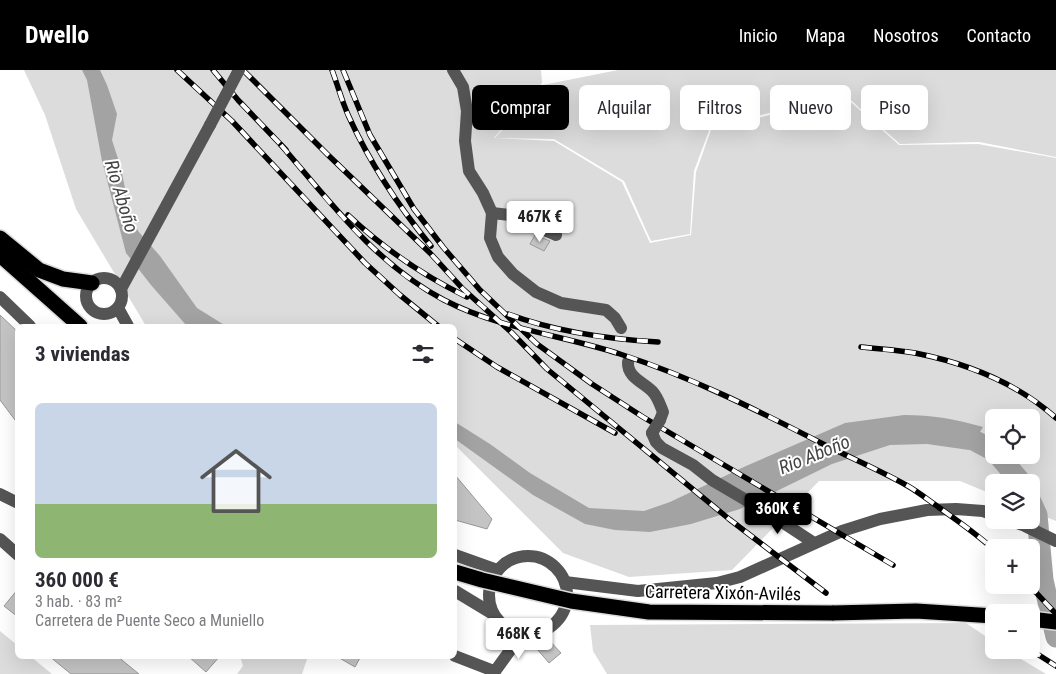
<!DOCTYPE html>
<html lang="es">
<meta charset="utf-8">
<style>
body{margin:0;font-family:"Roboto Condensed",sans-serif;background:#f7f7f7;color:#2b2b33;height:100vh;display:flex;flex-direction:column;font-size:19px;white-space:nowrap}
*{box-sizing:border-box;margin:0}
p{font-size:16px;color:#7c7c81}
.icon{flex:none;width:28px;height:28px;fill:none;stroke:currentColor;stroke-width:2;stroke-linecap:round;stroke-linejoin:round}
.map{position:relative;flex:1;overflow:hidden}
.drawer{position:absolute;left:15px;top:254px;width:442px;height:335px;display:flex;flex-direction:column;background:#fff;border-radius:8px;box-shadow:0 5px 20px #0002}
.drawer>*{flex:none}
.banner{position:absolute;left:472px;top:15px;width:475px;height:45px;display:flex;gap:10px}
.tools{position:absolute;left:985px;top:339px;display:grid;gap:10px}
.tools a{display:grid;place-items:center;width:55px;height:55px;border-radius:8px;background:#fff;box-shadow:0 5px 20px #0002;font-size:25px}
.price{position:absolute;translate:-50% -42px;padding:0 11px;border-radius:5px;background:#fff;color:#222;font-size:16px;line-height:32px;filter:drop-shadow(0 1px 2px #0008)}
.price::after{content:'';position:absolute;left:50%;top:30px;width:15px;height:11px;margin-left:-8px;background:inherit;clip-path:polygon(0 0,100% 0,50% 100%)}
.price.active{background:#000;color:#fff}
ul{padding:0;list-style:none}
li{display:grid;align-content:center;gap:10px;height:265px;padding:0 20px}
li+li{border-top:1px solid #e1e1e2}
li span{display:grid;place-items:center;height:155px;border-radius:8px;color:#555}
li>.icon{margin-inline-start:auto}
span .icon{width:90px;height:90px;fill:#fffc;stroke-width:1}
li b{font-size:21px}
h2{display:flex;justify-content:space-between;align-items:center;height:60px;padding:0 20px;font-size:21px}
.pill{padding:0 18px;border-radius:8px;background:#fff;box-shadow:0 5px 20px #0002;font-size:18px;line-height:45px}
.pill.active{background:#000;color:#fff}
header{display:flex;align-items:center;gap:30px;box-sizing:border-box;height:70px;padding:0 25px;background:#000;color:#fff}
header strong{font-size:24px}
nav{display:flex;gap:28px;margin-inline-start:auto;font-size:18px}
.map>svg:first-child{display:block}
.green{fill:#dcdcdc;fill-rule:evenodd}
.water{fill:#a3a3a3}
.lines{fill:none;stroke-linecap:round;stroke-linejoin:round}
.river{stroke:#a3a3a3;stroke-width:21}
.building{fill:#c4c4c4;stroke:#999}
.minor-tunnel{stroke:#d9d9d9;stroke-width:12;stroke-dasharray:12 6;stroke-linecap:butt}
.highway-casing{stroke:#dbdbdb;stroke-width:18}
.minor{stroke:#555;stroke-width:12}
.highway{stroke:#000;stroke-width:15}
.rail-casing{stroke:#000;stroke-width:5.5}
.rail{stroke:#fff;stroke-width:4;stroke-dasharray:11;stroke-linecap:butt}
.highway-bridge-casing{stroke:#dbdbdb;stroke-width:18;stroke-linecap:butt}
.minor-bridge{stroke:#555;stroke-width:12}
.highway-bridge{stroke:#000;stroke-width:15}
.labels{text-anchor:middle;stroke-width:4;stroke-linejoin:round;paint-order:stroke}
.street-label{font-size:18px;fill:#000;stroke:#fff}
.water-label{font-size:19px;font-style:italic;fill:#444;stroke:#fff}
</style>
<header>
<strong>Dwello</strong>
<nav><a>Inicio</a><a>Mapa</a><a>Nosotros</a><a>Contacto</a></nav>
</header>
<div class="map">
<svg width="1056" height="604" viewBox="0 0 1056 604">
<rect width="100%" height="100%" fill="#fff"/>
<g class="green">
<path d="M24 0H541L542 13 494 68 554 71 622 112 650 173 691 165 696 102 711 60 844 26 899 75 978 74 1056 88V451L1031 441V412H994V425L960 411H819L732 500 629 507 563 483 455 375V256H146L76 139 45 45ZM994 348H1031V385H994Z"/>
<polygon points="618,0 1056,0 1056,87 979,72 900,74 844,24 710,58 694,101 690,164 651,171 624,111 554,69 495,68 543,15"/>
<polygon points="966,553 994,572 994,580 1006,580 1046,604 607,604 593,581 590,555"/>
<polygon points="0,561 17,575 18,586 30,586 52,604 0,604"/>
<polygon points="240,586 308,586 302,604 237,604 243,596"/>
</g>
<g class="water">
<polygon points="82,0 100,0 107,15 117,44 112,70 121,98 128,134 138,161 160,186 197,238 226,256 189,256 186,255 151,215 126,183 102,91 87,10"/>
<path d="M904 345C933 345 955 349 983 357L969 380 927 374 890 375 832 394 740 439 691 454 650 462 615 460 585 454 533 425 455 369V352L490 374 530 403 589 438 644 441 670 432 746 396 845 353Z"/>
</g>
<g class="lines">
<g class="river">
<polyline points="948,362 966,366 994,381"/>
<polyline points="998,385 1021,412"/>
<polyline points="1031,432 1037,445 1043,510 1056,567"/>
</g>
</g>
<g class="building">
<polygon points="535,165 550,171 544,181 530,174"/>
<polygon points="0,245 18,262 18,354 0,330"/>
<polygon points="455,405 492,449 487,459 455,450"/>
<polygon points="18,519 18,547 4,536"/>
<polygon points="548,569 561,583 549,593 537,579"/>
<polygon points="49,586 117,586 139,604 71,604"/>
<polygon points="188,586 220,586 206,602"/>
<polygon points="336,586 361,586 355,597"/>
</g>
<g class="lines">
<polyline class="minor-tunnel" points="621,258 628,292"/>
<g class="highway-casing">
<g id="highway">
<polyline points="0,168 39,200 63,209 92,213"/>
<polyline points="0,185 80,256"/>
<polyline points="832,543 916,541 994,546"/>
<polyline points="1031,549 1056,552"/>
</g>
</g>
<g class="minor">
<polyline points="453,0 463,17 467,41 465,71 469,101 483,123 492,143 490,168 498,187 513,204 536,222 561,233 606,240 615,248 621,258"/>
<polyline points="492,143 510,145 556,165"/>
<circle cx="104" cy="226" r="18"/>
<polyline points="121,219 210,55"/>
<polyline points="0,227 30,256"/>
<polyline points="118,238 128,256"/>
<path d="M628 292C627 307 643 312 652 321 658 327 660 335 663 342L660 350"/>
<polyline points="652,363 656,372 662,378 693,395 712,410 773,446 814,473"/>
<polyline points="0,424 18,433"/>
<polyline points="1009,450 1025,456 1056,471"/>
<polyline points="0,469 18,485"/>
<polyline points="455,485 497,500"/>
<circle cx="528" cy="525" r="39"/>
<polyline points="565,512 638,521 717,513 740,507 842,461 880,449 927,440 956,439 983,441 994,445"/>
<polyline points="455,521 493,544"/>
<polyline points="455,586 494,601"/>
<polyline points="493,604 522,564"/>
</g>
<use href="#highway" class="highway"/>
<g class="rail-casing">
<g id="rail">
<polyline points="177,0 232,51 365,193 400,225 438,256"/>
<polyline points="213,0 238,30 286,80"/>
<polyline points="243,0 327,84 430,183 463,219 511,262 547,299 729,449 826,523"/>
<path d="M332 0C338 16 342 32 349 47 370 93 399 137 431 176"/>
<polyline points="343,0 370,65 414,139 443,177 480,220 537,274 592,314 643,347 893,495"/>
<path d="M281 75C330 132 376 194 444 230 500 259 562 265 620 284 691 307 757 340 823 374 851 388 879 400 906 415 917 421 927 429 937 436 956 450 976 463 994 480"/>
<path d="M348 145C383 178 424 206 467 227"/>
<path d="M508 244C557 262 607 269 658 272"/>
<polyline points="455,269 497,297 615,363"/>
<path d="M861 277C879 279 897 280 915 283 966 293 1017 313 1056 348"/>
<polyline points="1029,515 1056,544"/>
<polyline points="1031,580 1056,596"/>
</g>
</g>
<use href="#rail" class="rail"/>
<g class="highway-bridge-casing">
<polyline id="highway-bridge" points="455,502 482,510 571,531 649,542 832,543"/>
</g>
<g class="minor-bridge">
<polyline points="210,55 239,0"/>
<polyline points="652,363 660,350"/>
</g>
<use href="#highway-bridge" class="highway-bridge"/>
</g>
<g class="labels">
<g class="street-label">
<text transform="translate(723 523) rotate(1)" y="6">Carretera Xixón-Avilés</text>
</g>
<g class="water-label">
<text transform="translate(122 126) rotate(73)" y="7">Rio Aboño</text>
<text transform="translate(814 384) rotate(-22)" y="7">Rio Aboño</text>
</g>
</g>
</svg>
<div class="tools">
<a><svg class="icon" aria-label="locate" viewBox="0 0 24 24"><circle cx="12" cy="12" r="6"/><path d="M12 2v4M12 18v4M2 12h4M18 12h4"/></svg></a>
<a><svg class="icon" aria-label="layers" viewBox="0 0 24 24"><path d="M12 4l9 5-9 5-9-5zM3 14l9 5 9-5"/></svg></a>
<a>+</a>
<a>−</a>
</div>
<b class="price" style="left:540px;top:173px">467K €</b>
<b class="price active" style="left:778px;top:465px">360K €</b>
<b class="price" style="left:519px;top:590px">468K €</b>
<div class="banner">
<a class="pill active">Comprar</a>
<a class="pill">Alquilar</a>
<a class="pill">Filtros</a>
<a class="pill">Nuevo</a>
<a class="pill">Piso</a>
</div>
<section class="drawer">
<h2>3 viviendas<svg class="icon" aria-label="filters" viewBox="0 0 24 24"><path d="M4 7h16M4 17h16"/><circle cx="9" cy="7" r="2"/><circle cx="15" cy="17" r="2"/></svg></h2>
<ul>
<li><span style="background:linear-gradient(#c9d6e8 65%,#8fb573 0)"><svg class="icon" aria-label="home" viewBox="0 0 24 24"><path d="M3 11l9-7 9 7M6 9v11h12V9"/></svg></span><div><b>360 000 €</b><p>3 hab. · 83 m²</p><p>Carretera de Puente Seco a Muniello</p></div></li>
</ul>
</section>
</div>
